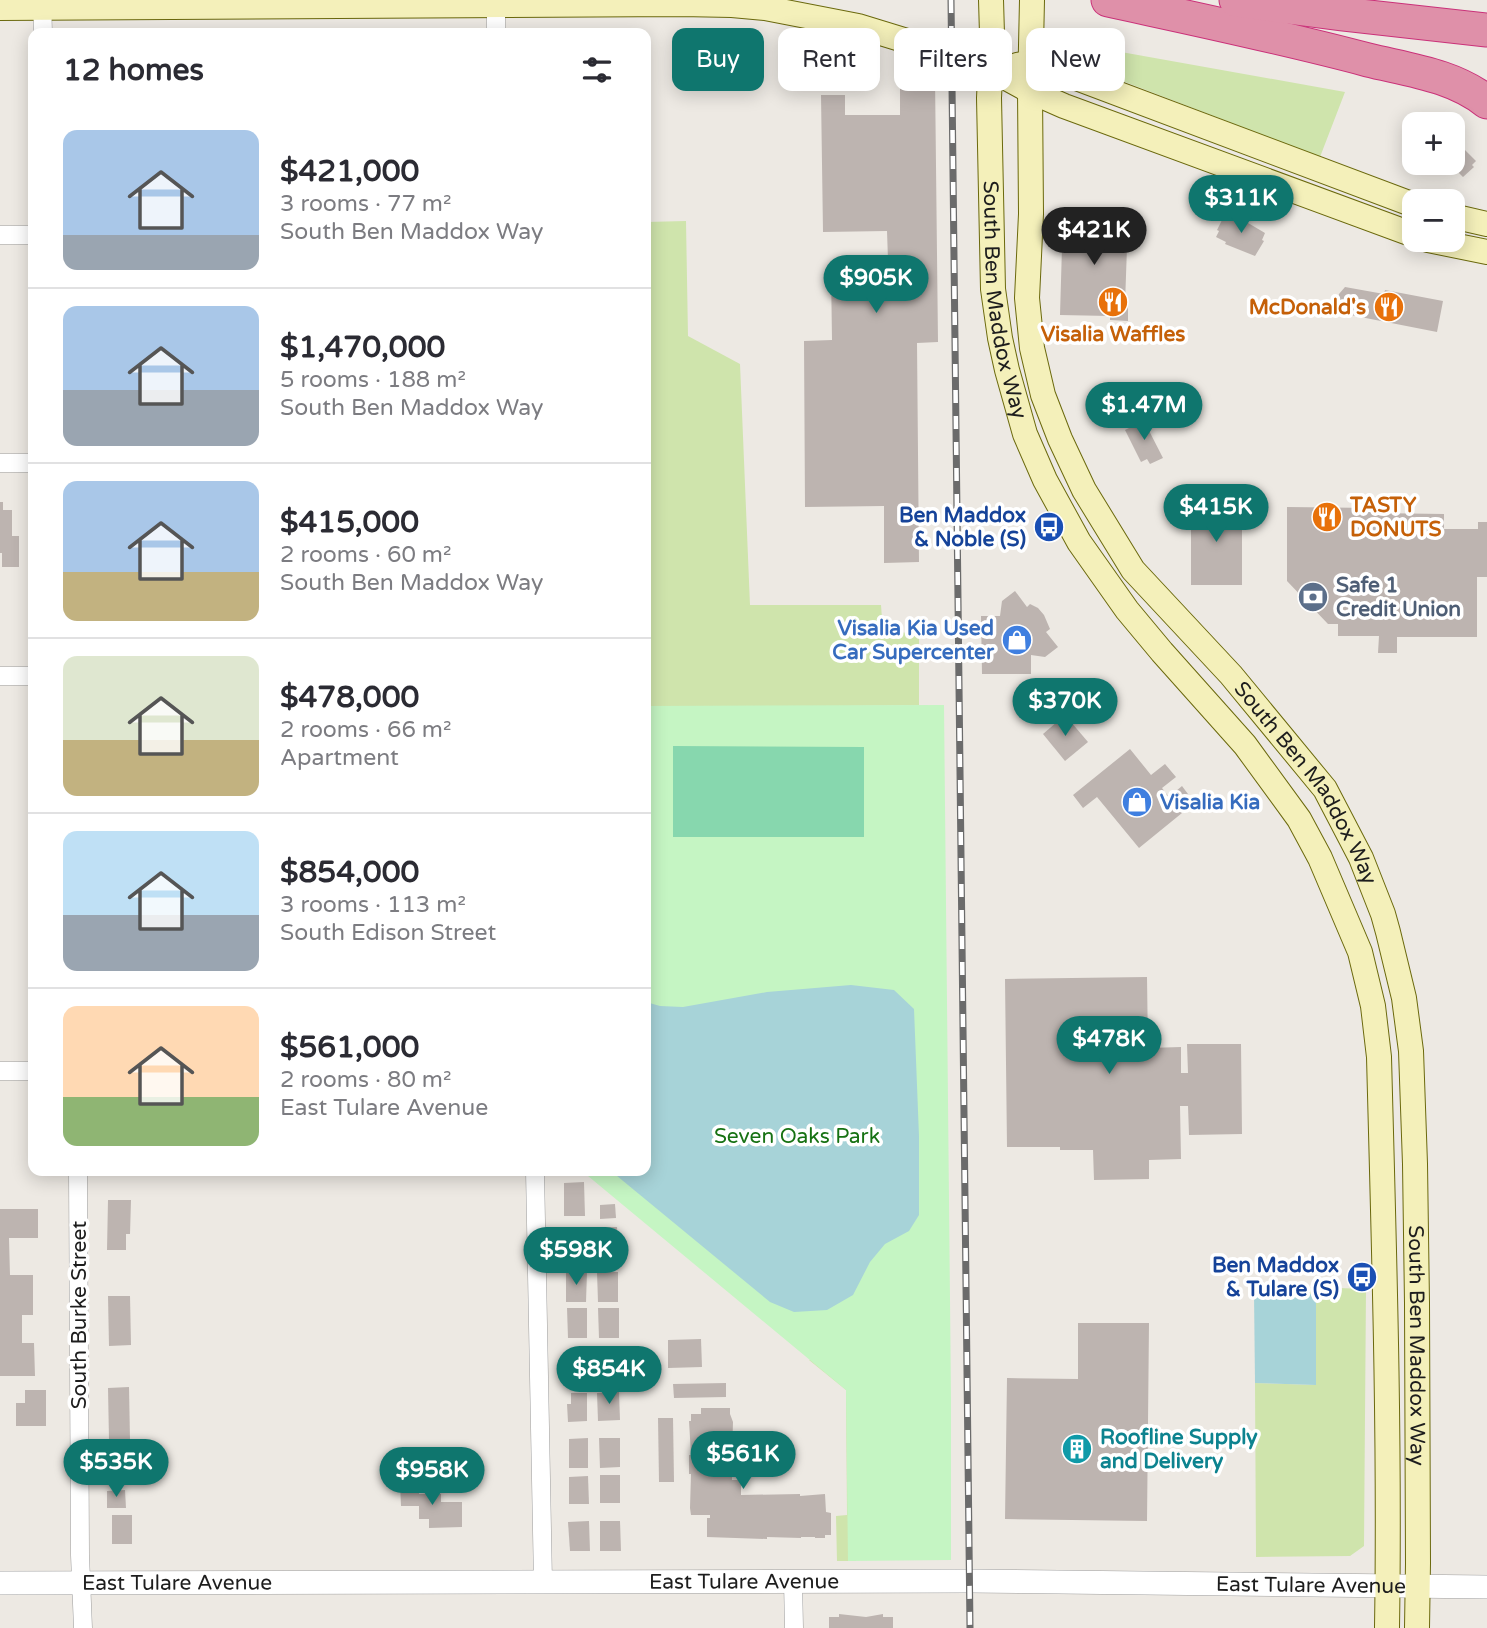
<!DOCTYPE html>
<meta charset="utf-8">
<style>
body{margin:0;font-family:"Varela Round",sans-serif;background:#f7f7f7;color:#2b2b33;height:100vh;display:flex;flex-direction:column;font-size:26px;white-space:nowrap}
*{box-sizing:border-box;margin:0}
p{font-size:23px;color:#7c7c81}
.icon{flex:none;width:38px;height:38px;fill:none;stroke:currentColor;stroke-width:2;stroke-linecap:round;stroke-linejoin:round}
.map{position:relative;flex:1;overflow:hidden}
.drawer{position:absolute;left:28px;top:28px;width:623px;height:1148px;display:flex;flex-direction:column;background:#fff;border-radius:14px;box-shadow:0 4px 18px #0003}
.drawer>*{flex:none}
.banner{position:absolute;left:672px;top:28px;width:665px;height:63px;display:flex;gap:14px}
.buttons{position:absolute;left:1402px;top:112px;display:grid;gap:14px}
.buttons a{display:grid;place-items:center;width:63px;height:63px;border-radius:14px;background:#fff;box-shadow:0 4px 18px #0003;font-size:35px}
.price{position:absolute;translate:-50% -60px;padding:0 16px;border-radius:24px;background:#0f766e;color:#fff;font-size:23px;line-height:46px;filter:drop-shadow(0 2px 4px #0008)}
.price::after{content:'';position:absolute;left:50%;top:42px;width:21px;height:16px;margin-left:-10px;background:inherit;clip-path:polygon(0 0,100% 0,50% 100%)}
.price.current{background:#222;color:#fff}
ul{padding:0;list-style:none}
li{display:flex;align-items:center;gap:21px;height:175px;padding:0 35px}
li+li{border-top:2px solid #e1e1e2}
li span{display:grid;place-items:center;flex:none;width:196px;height:140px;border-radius:14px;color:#555}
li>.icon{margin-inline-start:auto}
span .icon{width:84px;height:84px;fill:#fffc;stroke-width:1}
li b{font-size:30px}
h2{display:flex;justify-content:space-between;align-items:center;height:84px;padding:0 35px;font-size:30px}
.tag{padding:0 24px;border-radius:14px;background:#fff;box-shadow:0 4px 18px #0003;font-size:24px;line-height:63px}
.tag.current{background:#0f766e;color:#fff}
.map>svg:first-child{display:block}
.grass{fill:#cfe4ac}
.park{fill:#c5f5c3}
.pitch{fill:#87d7ae}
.water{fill:#a7d3d8}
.building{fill:#bdb4b0}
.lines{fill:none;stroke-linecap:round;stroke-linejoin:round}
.minor-casing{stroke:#9e9e9e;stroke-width:19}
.tertiary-casing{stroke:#9e9e9e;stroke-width:24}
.secondary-casing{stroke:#6b690d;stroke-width:26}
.motorway-casing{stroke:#ca3179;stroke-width:35}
.minor{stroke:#fff;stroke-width:18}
.tertiary{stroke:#fff;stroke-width:23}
.secondary{stroke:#f4f0ba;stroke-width:24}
.motorway{stroke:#df90a9;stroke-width:33}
.rail-casing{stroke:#6b6b6b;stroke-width:7}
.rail{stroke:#fff;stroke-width:4.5;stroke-dasharray:13;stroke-linecap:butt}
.labels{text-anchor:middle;stroke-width:7;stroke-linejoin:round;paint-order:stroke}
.street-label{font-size:21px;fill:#1d1d1d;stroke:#fff}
.food-label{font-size:21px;font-weight:bold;fill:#c56008;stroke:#fff;text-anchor:end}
.transit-label{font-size:21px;font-weight:bold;fill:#164399;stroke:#fff;text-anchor:end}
.service-label{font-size:21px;font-weight:bold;fill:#4e5e75;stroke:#fff;text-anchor:start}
.shop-label{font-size:21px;font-weight:bold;fill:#366cbe;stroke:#fff;text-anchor:end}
.park-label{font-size:21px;fill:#177213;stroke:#fff}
.culture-label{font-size:21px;font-weight:bold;fill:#0d838f;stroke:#fff;text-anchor:start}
</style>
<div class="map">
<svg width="1487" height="1628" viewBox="0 0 1487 1628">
<rect width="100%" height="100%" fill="#ede9e3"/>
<g class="grass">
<path d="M1056 32 1082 45 1345 92 1320 157 1068 60C1057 52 1056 46 1056 32Z"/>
<polygon points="686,221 688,336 740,364 750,605 881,605 883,632 919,633 919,705 944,705 646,708 646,222"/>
<polygon points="1254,1285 1366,1289 1364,1546 1350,1556 1256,1557 1255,1383 1316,1385 1316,1295 1254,1293"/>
<polygon points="850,1351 856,1561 837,1561 836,1516 847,1515 846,1390 809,1360"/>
</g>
<polygon class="park" points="944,705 951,1398 951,1560 848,1561 846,1390 582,1171 646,1171 646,706"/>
<polygon class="pitch" points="673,746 864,747 864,837 673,837"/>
<g class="water">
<polygon points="851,985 894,990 914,1009 919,1136 919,1215 909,1231 885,1244 870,1262 853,1295 827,1310 794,1312 770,1302 611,1171 646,1171 646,1002 660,1006 683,1007 767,992"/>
<polygon points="1254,1293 1316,1294 1316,1385 1255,1383"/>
</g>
<g class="building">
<rect x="688" y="40" width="60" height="46"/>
<rect x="845" y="56" width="9" height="14"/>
<polygon points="900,77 935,77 938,342 917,343 919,562 884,563 884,506 805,507 804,341 832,340 831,271 866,271 866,260 888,260 887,231 823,232 821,95 845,95 845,115 900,115"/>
<polygon points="1452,133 1459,140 1456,143 1464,151 1465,150 1476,161 1472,165 1474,167 1463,177 1453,167 1454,165"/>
<polygon points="1063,213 1078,214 1078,217 1128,219 1125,304 1128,304 1128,321 1110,320 1110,316 1060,315"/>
<polygon points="1226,215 1242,222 1243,220 1265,233 1262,240 1264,241 1255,256 1225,244 1226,242 1216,237 1219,231 1217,230 1222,220 1224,221"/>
<polygon points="1345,287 1384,294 1385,290 1443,301 1437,332 1335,312 1339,294"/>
<polygon points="1142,417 1163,458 1150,464 1147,459 1141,462 1125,430 1133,426 1132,423"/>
<polygon points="1187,501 1203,501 1203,505 1242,505 1242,585 1191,585 1191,518 1187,518"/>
<polygon points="0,502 3,502 3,510 12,510 12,536 19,536 19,567 2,567 2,553 0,553"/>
<polygon points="1287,507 1374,508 1374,513 1444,514 1444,529 1478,529 1478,522 1487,522 1487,577 1477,577 1477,637 1397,637 1397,653 1378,653 1379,636 1338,636 1338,624 1328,624 1287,581"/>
<polygon points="1015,591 1027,607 1030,604 1038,608 1044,615 1050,629 1046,632 1058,647 1045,657 1031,655 1031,674 982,674 981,616 1000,616 1002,601"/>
<polygon points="1065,715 1088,742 1065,761 1043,734"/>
<polygon points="1130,749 1151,775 1165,764 1176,777 1162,788 1169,797 1182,786 1191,798 1179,809 1182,813 1139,848 1097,797 1083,808 1073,795"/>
<polygon points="1147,977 1148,1048 1181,1047 1181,1073 1188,1073 1187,1044 1241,1044 1242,1134 1189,1135 1188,1106 1180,1106 1181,1159 1149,1160 1149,1179 1094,1180 1093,1150 1060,1150 1060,1147 1007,1147 1005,979"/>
<polygon points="584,1182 585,1216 564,1216 564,1183"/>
<polygon points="108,1200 131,1200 130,1234 126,1234 126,1250 107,1250"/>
<polygon points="615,1204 616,1218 600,1219 600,1205"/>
<polygon points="0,1209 38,1209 38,1238 9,1238 10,1275 33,1275 33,1315 22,1315 22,1343 34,1343 35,1376 0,1376"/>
<polygon points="566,1227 585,1227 586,1255 566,1256"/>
<polygon points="597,1227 617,1227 618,1255 597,1256"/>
<polygon points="566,1272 587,1272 586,1302 566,1302"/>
<polygon points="597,1272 618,1272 618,1302 598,1302"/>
<polygon points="108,1296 130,1296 131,1345 109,1346"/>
<polygon points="567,1308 587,1308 587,1338 568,1338"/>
<polygon points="598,1308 619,1308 619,1338 599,1338"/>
<polygon points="1078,1323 1149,1323 1147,1521 1005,1519 1007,1378 1078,1379"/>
<polygon points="701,1339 702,1367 668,1368 668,1340"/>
<polygon points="587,1355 588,1385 569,1386 569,1356"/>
<polygon points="598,1355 619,1355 619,1385 599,1385"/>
<polygon points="726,1383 726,1397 674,1398 673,1384"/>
<polygon points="129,1387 130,1440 109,1440 108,1388"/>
<polygon points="25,1390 46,1390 46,1426 16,1426 16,1403 25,1403"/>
<polygon points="619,1392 620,1420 598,1421 597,1393"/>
<polygon points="571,1393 587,1393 587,1421 568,1422 567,1404 571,1404"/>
<polygon points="701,1408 730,1408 730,1414 733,1422 732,1455 734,1455 734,1474 732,1474 732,1480 741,1480 741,1495 800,1494 800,1496 825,1494 826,1512 831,1513 831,1535 825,1535 825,1538 815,1538 815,1537 801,1537 801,1538 767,1537 767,1539 707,1537 707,1518 710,1518 710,1515 691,1515 690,1508 691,1474 689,1474 689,1455 691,1455 689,1421 691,1421 691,1414 701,1414"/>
<polygon points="658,1418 673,1418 674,1482 659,1482"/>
<polygon points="588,1438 588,1468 569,1468 569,1439"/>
<polygon points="599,1438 620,1438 620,1467 600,1468"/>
<rect x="600" y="1475" width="20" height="28"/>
<polygon points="588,1476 589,1504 569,1504 569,1477"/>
<polygon points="400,1482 419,1482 419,1494 441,1494 441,1502 462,1502 462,1527 429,1528 429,1519 419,1519 419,1506 401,1506"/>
<polygon points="125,1490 126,1508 107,1508 107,1491"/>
<rect x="112" y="1515" width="20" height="29"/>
<polygon points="589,1521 590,1551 570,1551 568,1522"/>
<polygon points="600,1521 620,1521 621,1551 600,1551"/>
<polygon points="839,1614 866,1617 883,1614 883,1617 893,1617 893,1628 829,1628 829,1617 839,1617"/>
</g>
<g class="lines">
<g class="minor-casing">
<g id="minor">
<polyline points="42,0 43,33"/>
<polyline points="496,5 496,33"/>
<polyline points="0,235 33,235"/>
<polyline points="0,463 33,463"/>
<polyline points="0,676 33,676"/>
<polyline points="0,1071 33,1071"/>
<polyline points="78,1171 80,1555 83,1628"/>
<polyline points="535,1171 543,1582"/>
<polyline points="793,1581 794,1628"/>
</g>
</g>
<g class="tertiary-casing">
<g id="tertiary">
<path id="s1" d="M0 1583 970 1581 1487 1587"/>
</g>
</g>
<g class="secondary-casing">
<g id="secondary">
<path id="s2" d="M991 0 992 34 989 98 993 289 1000 338 1007 370 1025 434 1045 480 1079 542 1127 610 1162 652 1245 745 1299 819 1320 858 1360 952 1373 1006 1379 1057C1384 1247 1390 1438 1387 1628"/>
<path id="s3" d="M1032 0 1030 91 1031 214 1027 298 1032 348 1043 395 1060 439 1084 490 1133 570 1231 675 1325 789 1361 858 1383 914 1388 932 1404 998 1411 1051 1415 1164 1417 1303 1418 1563 1417 1628"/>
<polyline points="0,8 681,4 732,5 765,8 858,26 972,61 990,69 1030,91 1064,106 1414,235"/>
<polyline points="1017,65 1032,62 1063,73 1414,205"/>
<polyline points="1452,216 1487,224"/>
<polyline points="1428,240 1487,252"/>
</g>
</g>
<g class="motorway-casing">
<g id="motorway">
<path d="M1108 0C1195 19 1282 37 1368 60 1409 70 1453 75 1487 102"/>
<polyline points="1236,0 1342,14 1487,30"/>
</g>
</g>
<use href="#minor" class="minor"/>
<use href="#tertiary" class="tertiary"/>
<use href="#secondary" class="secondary"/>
<use href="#motorway" class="motorway"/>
<g class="rail-casing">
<polyline id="rail" points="951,0 970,1628"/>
</g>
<use href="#rail" class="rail"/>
</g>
<defs>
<g id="restaurant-disc" transform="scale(1.575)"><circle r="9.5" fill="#e8710a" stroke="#fff"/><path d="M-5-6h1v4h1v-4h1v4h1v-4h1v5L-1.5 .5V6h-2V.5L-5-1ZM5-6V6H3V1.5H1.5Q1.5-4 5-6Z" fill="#fff"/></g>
<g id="bus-disc" transform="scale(1.575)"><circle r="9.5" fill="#1a4fb4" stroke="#fff"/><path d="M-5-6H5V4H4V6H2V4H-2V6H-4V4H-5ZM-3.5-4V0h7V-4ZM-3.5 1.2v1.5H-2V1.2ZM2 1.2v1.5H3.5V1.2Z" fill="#fff"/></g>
<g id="bank-disc" transform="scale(1.575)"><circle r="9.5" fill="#5c6f8a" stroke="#fff"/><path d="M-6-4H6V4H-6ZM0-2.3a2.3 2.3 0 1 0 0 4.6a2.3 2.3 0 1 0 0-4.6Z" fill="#fff"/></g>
<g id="shop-disc" transform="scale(1.575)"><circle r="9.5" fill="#3f7fe0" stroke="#fff"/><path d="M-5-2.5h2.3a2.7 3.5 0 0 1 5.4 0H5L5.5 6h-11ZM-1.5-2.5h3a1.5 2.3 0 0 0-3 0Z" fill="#fff"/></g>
<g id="building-disc" transform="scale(1.575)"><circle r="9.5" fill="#0f9aa8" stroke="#fff"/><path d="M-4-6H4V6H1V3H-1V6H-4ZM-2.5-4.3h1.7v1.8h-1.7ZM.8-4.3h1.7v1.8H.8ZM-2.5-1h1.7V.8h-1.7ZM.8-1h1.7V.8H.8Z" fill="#fff"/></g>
</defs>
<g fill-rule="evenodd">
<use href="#restaurant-disc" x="1113" y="302"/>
<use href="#restaurant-disc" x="1389" y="307"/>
<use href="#restaurant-disc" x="1327" y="517"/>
<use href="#bus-disc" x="1049" y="527"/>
<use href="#bank-disc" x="1313" y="597"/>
<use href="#shop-disc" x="1017" y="640"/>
<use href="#shop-disc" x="1137" y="802"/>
<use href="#bus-disc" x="1362" y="1277"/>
<use href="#building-disc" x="1077" y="1449"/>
</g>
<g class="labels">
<g class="street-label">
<text dy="7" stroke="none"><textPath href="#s2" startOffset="301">South Ben Maddox Way</textPath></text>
<text dy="7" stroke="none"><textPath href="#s3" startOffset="870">South Ben Maddox Way</textPath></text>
<text transform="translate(79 1315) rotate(-90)" y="7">South Burke Street</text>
<text dy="7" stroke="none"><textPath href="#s3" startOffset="1458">South Ben Maddox Way</textPath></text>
<text dy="7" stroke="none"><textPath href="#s1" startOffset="744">East Tulare Avenue</textPath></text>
<text dy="7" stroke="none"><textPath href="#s1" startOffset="177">East Tulare Avenue</textPath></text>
<text dy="7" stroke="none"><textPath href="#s1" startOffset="1311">East Tulare Avenue</textPath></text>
</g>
<g class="food-label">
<text x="1366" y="314">McDonald's</text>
<text x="1113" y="341" text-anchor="middle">Visalia Waffles</text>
<text x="1350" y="512" text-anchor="start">TASTY<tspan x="1350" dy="24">DONUTS</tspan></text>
</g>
<g class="transit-label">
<text x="1026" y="522">Ben Maddox<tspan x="1026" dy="24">&amp; Noble (S)</tspan></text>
<text x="1339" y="1272">Ben Maddox<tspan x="1339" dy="24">&amp; Tulare (S)</tspan></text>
</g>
<g class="service-label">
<text x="1336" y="592">Safe 1<tspan x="1336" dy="24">Credit Union</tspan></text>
</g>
<g class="shop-label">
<text x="994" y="635">Visalia Kia Used<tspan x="994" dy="24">Car Supercenter</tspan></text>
<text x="1160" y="809" text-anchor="start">Visalia Kia</text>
</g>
<g class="park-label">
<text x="797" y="1143">Seven Oaks Park</text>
</g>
<g class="culture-label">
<text x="1100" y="1444">Roofline Supply<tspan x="1100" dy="24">and Delivery</tspan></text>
</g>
</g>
</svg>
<div class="buttons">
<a>+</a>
<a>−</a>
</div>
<b class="price" style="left:1241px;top:235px">$311K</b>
<b class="price current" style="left:1094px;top:267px">$421K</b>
<b class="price" style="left:876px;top:315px">$905K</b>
<b class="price" style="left:1144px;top:442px">$1.47M</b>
<b class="price" style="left:1216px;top:544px">$415K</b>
<b class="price" style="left:1065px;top:738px">$370K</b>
<b class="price" style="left:1109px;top:1076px">$478K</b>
<b class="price" style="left:576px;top:1287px">$598K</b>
<b class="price" style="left:609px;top:1406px">$854K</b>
<b class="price" style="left:743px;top:1491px">$561K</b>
<b class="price" style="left:116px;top:1499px">$535K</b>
<b class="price" style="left:432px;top:1507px">$958K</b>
<div class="banner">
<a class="tag current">Buy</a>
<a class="tag">Rent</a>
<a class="tag">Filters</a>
<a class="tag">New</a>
</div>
<section class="drawer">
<h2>12 homes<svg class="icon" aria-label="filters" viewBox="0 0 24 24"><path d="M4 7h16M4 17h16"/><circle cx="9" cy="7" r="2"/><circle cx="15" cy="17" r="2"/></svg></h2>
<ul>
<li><span style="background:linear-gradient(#a9c7e8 75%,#9aa5b1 0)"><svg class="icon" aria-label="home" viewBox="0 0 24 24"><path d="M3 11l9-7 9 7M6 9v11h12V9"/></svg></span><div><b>$421,000</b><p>3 rooms · 77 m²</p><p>South Ben Maddox Way</p></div></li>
<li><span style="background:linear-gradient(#a9c7e8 60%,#9aa5b1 0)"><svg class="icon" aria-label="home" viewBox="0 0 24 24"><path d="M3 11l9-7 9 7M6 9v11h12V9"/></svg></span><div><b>$1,470,000</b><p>5 rooms · 188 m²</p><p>South Ben Maddox Way</p></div></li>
<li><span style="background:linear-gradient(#a9c7e8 65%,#c2b280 0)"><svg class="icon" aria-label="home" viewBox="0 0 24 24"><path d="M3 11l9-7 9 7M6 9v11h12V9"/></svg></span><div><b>$415,000</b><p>2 rooms · 60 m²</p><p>South Ben Maddox Way</p></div></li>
<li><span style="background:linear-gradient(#dfe7d0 60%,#c2b280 0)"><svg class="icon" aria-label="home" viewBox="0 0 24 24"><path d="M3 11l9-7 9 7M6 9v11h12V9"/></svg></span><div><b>$478,000</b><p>2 rooms · 66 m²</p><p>Apartment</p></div></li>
<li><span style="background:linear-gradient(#bfe0f5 60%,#9aa5b1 0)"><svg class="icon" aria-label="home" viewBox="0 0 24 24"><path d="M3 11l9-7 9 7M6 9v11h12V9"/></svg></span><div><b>$854,000</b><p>3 rooms · 113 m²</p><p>South Edison Street</p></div></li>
<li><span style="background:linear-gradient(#ffd9b3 65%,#8fb573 0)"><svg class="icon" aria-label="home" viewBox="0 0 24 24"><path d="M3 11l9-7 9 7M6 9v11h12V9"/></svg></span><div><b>$561,000</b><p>2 rooms · 80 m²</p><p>East Tulare Avenue</p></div></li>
</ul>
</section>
</div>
